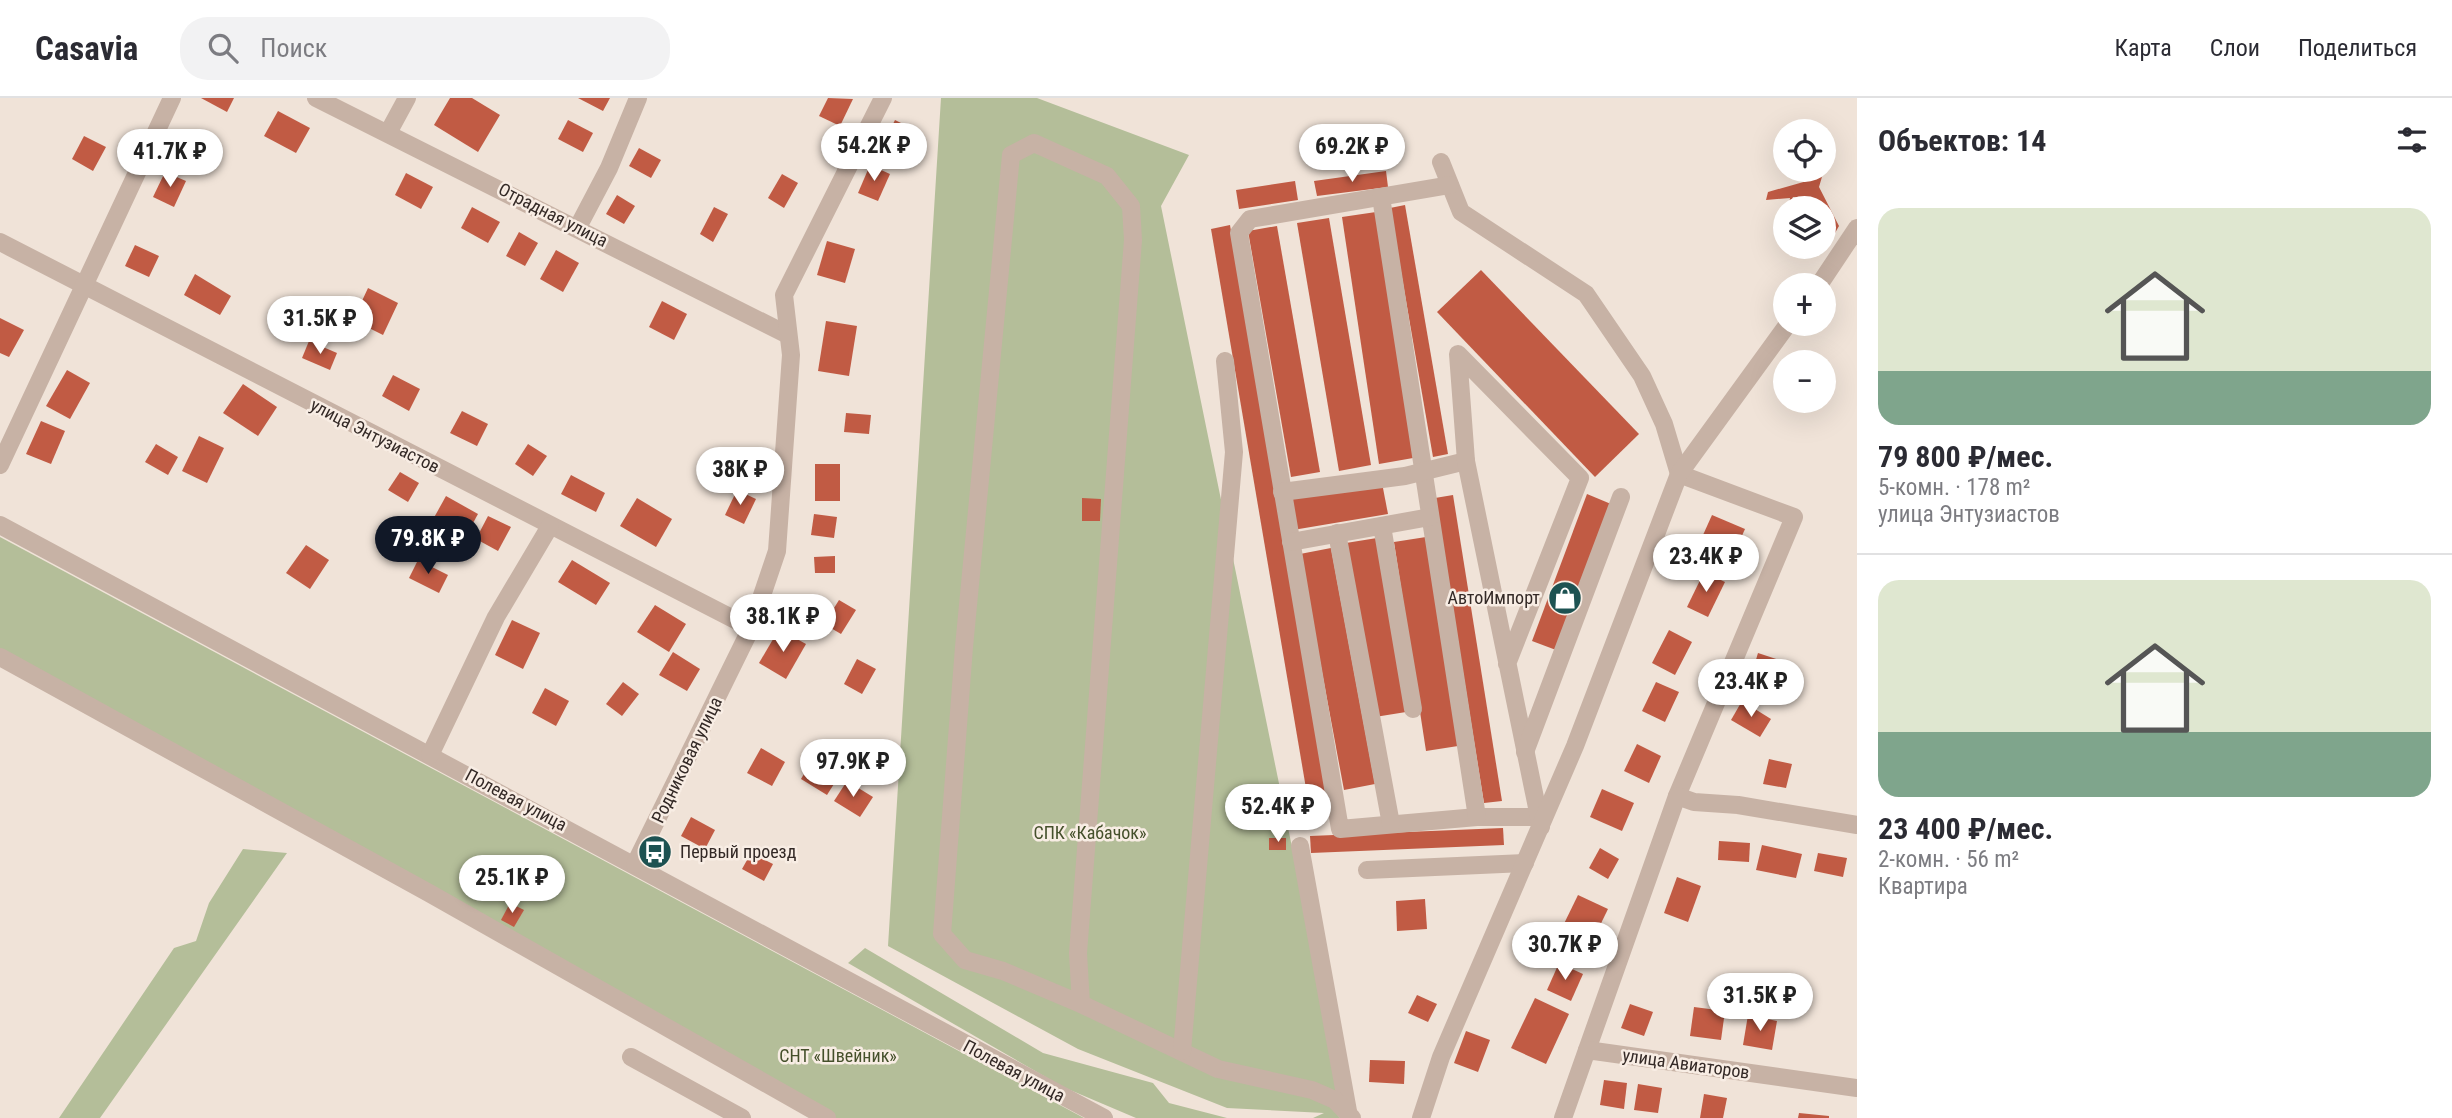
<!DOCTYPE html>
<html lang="ru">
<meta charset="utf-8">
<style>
body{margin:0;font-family:"Roboto Condensed",sans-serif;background:#f2f2f3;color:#2b2b33;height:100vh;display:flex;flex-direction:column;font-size:26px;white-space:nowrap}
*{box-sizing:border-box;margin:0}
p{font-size:23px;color:#7c7c81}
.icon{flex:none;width:38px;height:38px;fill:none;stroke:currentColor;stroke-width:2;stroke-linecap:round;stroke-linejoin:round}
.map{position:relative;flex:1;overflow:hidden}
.side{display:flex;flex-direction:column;background:#fff;width:595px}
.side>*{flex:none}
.controls{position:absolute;left:1773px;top:21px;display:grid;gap:14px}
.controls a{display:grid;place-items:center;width:63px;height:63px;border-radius:50%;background:#fff;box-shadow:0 7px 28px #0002;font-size:35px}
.price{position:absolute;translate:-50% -60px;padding:0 16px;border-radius:24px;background:#fff;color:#222;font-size:23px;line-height:46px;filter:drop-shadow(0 2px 4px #0008)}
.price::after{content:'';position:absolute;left:50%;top:42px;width:21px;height:16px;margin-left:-10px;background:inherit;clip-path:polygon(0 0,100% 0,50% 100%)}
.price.selected{background:#111827;color:#fff}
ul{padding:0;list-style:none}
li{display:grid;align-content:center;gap:14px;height:371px;padding:0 21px}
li+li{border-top:2px solid #e1e1e2}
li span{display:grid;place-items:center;height:217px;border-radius:21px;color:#555}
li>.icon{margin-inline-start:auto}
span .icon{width:126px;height:126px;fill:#fffc;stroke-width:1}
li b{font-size:30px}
h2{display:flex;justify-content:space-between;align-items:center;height:84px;padding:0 21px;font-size:30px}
header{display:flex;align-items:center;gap:42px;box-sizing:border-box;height:98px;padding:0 35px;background:#fff;border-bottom:2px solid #e1e1e2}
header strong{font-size:33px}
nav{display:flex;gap:38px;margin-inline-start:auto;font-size:24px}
.search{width:490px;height:63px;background:#f2f2f3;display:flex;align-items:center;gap:18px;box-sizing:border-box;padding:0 24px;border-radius:28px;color:#7c7c81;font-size:26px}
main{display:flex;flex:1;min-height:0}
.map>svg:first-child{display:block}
.green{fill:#b4be99}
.building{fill:#c15b44}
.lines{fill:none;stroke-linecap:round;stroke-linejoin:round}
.minor{stroke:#c7b2a5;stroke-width:18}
.labels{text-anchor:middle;stroke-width:5;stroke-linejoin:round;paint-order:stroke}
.street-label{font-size:18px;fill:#332926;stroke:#f8ede4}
.poi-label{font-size:18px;fill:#332926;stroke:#f8ede4;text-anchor:end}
.park-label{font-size:18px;fill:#45502b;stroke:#f8ede4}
</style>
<header>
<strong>Casavia</strong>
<div class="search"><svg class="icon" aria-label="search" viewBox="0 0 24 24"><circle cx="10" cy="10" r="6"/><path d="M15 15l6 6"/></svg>Поиск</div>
<nav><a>Карта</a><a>Слои</a><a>Поделиться</a></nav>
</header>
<main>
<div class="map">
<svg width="1857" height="1020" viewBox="0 0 1857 1020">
<rect width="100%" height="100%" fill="#f0e3d8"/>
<g class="green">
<polygon points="941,0 1037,0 1189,57 1161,108 1294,759 1357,1016 1336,1015 1340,1020 1313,1020 1324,1015 1227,1010 1078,951 888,848"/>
<polygon points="0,439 1084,1020 822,1020 0,558"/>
<polygon points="243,751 287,755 100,1020 59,1020 174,850 196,843 209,805"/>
<polygon points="865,850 1043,955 1153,985 1169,1005 1227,1020 1136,1020 1063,989 848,865"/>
</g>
<g class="building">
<polygon points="201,0 234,0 227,14"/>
<polygon points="450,0 472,0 500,17 478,54 434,27"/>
<polygon points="578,0 610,0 603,13"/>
<polygon points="828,0 853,1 840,28 819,18"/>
<polygon points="278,13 310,30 296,55 264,38"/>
<polygon points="568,22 593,35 583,54 558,41"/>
<polygon points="895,22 917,33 907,54 885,42"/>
<polygon points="84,38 106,49 93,73 72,61"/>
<polygon points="639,50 661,62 651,80 629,68"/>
<polygon points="870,67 890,76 878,103 858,95"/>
<polygon points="1813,72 1824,72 1819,89 1839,128 1835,135 1824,121 1824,110 1814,110 1812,106 1810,110 1796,110 1798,99 1793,99 1789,107 1790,100 1766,102 1768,94 1807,83"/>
<polygon points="1386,73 1388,89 1317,98 1314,83"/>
<polygon points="165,74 186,83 174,109 153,99"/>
<polygon points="406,75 433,89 421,111 395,97"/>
<polygon points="782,76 798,85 784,110 768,100"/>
<polygon points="1295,83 1298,102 1239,111 1236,92"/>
<polygon points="617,97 635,108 624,126 606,116"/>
<polygon points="1405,107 1448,356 1433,359 1390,110"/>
<polygon points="472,109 500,124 488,145 461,130"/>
<polygon points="714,109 728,116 713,144 700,136"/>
<polygon points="1376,114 1413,360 1379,366 1342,119"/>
<polygon points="1329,120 1371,367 1339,373 1297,125"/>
<polygon points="1230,127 1328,705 1309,708 1211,131"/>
<polygon points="1277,128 1320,374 1291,379 1248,133"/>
<polygon points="519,134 538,145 525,168 506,158"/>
<polygon points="827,143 855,151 845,185 817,177"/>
<polygon points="135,147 159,158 149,179 125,168"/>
<polygon points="556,152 579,165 563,194 540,181"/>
<polygon points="1481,172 1639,336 1595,379 1437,214"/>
<polygon points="195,176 231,198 220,217 184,197"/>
<polygon points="368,190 398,205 383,237 353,222"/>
<polygon points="662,203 687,216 674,242 649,229"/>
<polygon points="0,220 24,232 9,259 0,255"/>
<polygon points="826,223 857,228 849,278 818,273"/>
<polygon points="309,243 337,255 330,272 302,260"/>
<polygon points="67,272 90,285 70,321 46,308"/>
<polygon points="393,277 420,291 409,313 382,298"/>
<polygon points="243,286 277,309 258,338 223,315"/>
<polygon points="462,313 488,326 477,348 450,335"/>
<polygon points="846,315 871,317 869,336 844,334"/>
<polygon points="41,323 65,333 51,366 26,356"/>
<polygon points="199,338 224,350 207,385 182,373"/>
<polygon points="156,346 178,359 168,377 145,364"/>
<polygon points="528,346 547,358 533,378 515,366"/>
<rect x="815" y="366" width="25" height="37"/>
<polygon points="400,374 419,385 408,404 388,392"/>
<polygon points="571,377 605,395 596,414 561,396"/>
<polygon points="1382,385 1388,416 1293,432 1288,401"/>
<polygon points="737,392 756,401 744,426 725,417"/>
<polygon points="1587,396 1611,406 1556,552 1532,543"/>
<polygon points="1453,397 1502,703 1484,705 1435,400"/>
<polygon points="446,398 478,416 463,443 431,425"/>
<polygon points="637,400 672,421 656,449 620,428"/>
<polygon points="1082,400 1101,401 1100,423 1082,423"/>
<polygon points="814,416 837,419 834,440 811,437"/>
<polygon points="1712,417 1745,431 1727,471 1694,457"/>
<polygon points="488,418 511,429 498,453 476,441"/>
<polygon points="1426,439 1458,648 1426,653 1394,444"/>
<polygon points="1377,440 1406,614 1375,619 1346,445"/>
<polygon points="306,447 329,462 310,491 286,475"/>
<polygon points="1331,450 1375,686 1344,692 1300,456"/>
<polygon points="835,458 835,475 815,475 814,459"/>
<polygon points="418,462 448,477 439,495 409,480"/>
<polygon points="572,462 610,485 596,507 558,484"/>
<polygon points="1704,474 1725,484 1708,519 1687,509"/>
<polygon points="839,502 856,512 841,536 824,526"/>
<polygon points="655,507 686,526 669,554 637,534"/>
<polygon points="512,522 540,535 523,571 495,557"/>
<polygon points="779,531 806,546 786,581 759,565"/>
<polygon points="1669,532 1692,544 1675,577 1652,565"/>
<polygon points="673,554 700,571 687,593 659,577"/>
<polygon points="1758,555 1782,563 1774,586 1751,578"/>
<polygon points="857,561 876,571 862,596 844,586"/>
<polygon points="623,584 639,596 622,618 606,606"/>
<polygon points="1656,584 1679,594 1665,624 1642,613"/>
<polygon points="545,590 569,603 556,628 532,615"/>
<polygon points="1742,603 1771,621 1760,639 1731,622"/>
<polygon points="1637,646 1661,658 1649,685 1624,673"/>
<polygon points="761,650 785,664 772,688 747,675"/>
<polygon points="817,654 844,670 827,697 801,681"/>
<polygon points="1769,661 1792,666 1786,690 1763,686"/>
<polygon points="847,683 873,699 860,719 834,703"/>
<polygon points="1602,691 1634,705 1622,733 1590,719"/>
<polygon points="691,719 715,732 705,751 681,738"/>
<polygon points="1503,730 1504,747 1311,755 1310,738"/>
<rect x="1269" y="740" width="17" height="12"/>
<polygon points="1719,743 1750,745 1749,764 1718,762"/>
<polygon points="1762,747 1802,756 1796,780 1756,772"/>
<polygon points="1600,750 1619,761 1608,781 1589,770"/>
<polygon points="751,755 773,766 764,783 742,771"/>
<polygon points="1818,755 1847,760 1843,779 1814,773"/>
<polygon points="1677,779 1701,788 1688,824 1664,815"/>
<polygon points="1578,797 1608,811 1588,852 1558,838"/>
<polygon points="1425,801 1427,831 1397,833 1396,803"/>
<polygon points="510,805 524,812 514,829 501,822"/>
<polygon points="1559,865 1583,876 1571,903 1547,892"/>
<polygon points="1417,897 1437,906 1428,924 1408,915"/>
<polygon points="1535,900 1569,916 1546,966 1511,950"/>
<polygon points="1630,906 1653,914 1644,938 1621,930"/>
<polygon points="1694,909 1725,913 1721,942 1690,938"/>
<polygon points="1748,917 1777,923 1772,952 1743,947"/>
<polygon points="1466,933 1490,942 1478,974 1454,965"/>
<polygon points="1370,962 1405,963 1404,986 1369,984"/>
<polygon points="1604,982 1627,985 1624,1011 1600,1007"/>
<polygon points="1638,986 1662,990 1658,1015 1634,1012"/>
<polygon points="1704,996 1727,1000 1723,1020 1700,1020"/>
<polygon points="1799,1015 1829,1018 1829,1020 1798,1020"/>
</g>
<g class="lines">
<g class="minor">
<polyline points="316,0 788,237"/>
<polyline points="388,35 407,0"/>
<polyline points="1441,64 1461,114 1586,196 1642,278 1664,326 1679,376 1794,419 1677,698"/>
<polyline points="1450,87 1250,121 1239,135 1340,731 1477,719 1539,719"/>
<polyline points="1381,99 1477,719"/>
<polyline points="578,129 609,70 638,0"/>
<polyline points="0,144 751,530"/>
<polyline points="1819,187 1857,130"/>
<polyline points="0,367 172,0"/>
<polyline points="1282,394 1405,378 1466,363"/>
<polyline points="0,427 1104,1020"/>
<polyline points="1382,428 1413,611"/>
<polyline points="1337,435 1391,726"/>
<polyline points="1291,444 1430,419"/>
<polyline points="0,559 429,795 827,1020"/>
<polyline points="1507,566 1580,380 1458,256 1466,363 1541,729"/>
<polyline points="1525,654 1621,399"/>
<polyline points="430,657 496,519 550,428"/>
<polyline points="1300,748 1348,1013"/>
<polyline points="635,766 751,530 777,453 791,257 784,197 883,0"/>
<polyline points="1367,772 1525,765"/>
<polyline points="1081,906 1078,855 1133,142 1131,108 1107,78 1034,45 1011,57 964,549 942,836 965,862 1003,873 1081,906 1218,971 1312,992 1335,1002 1352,1020"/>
<polyline points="1587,952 1677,698 1694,704 1738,707 1857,727"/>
<polyline points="1182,953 1234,354 1225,263"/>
<polyline points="631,959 742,1020"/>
<polyline points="1421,1020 1441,959 1575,648 1679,376 1788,226"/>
<polyline points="1563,1020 1587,952 1857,990"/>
</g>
</g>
<defs>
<g id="shop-disc" transform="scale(1.75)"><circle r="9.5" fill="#1d5252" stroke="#f8ede4"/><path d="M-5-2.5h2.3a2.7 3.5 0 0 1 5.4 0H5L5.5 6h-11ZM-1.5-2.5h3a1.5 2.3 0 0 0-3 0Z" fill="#fff"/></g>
<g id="bus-disc" transform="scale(1.75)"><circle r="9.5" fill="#1d5252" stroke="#f8ede4"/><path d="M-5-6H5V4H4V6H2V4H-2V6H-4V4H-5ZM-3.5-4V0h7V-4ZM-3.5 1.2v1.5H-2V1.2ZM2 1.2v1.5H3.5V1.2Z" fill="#fff"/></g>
</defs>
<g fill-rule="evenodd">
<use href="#shop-disc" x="1565" y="500"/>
<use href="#bus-disc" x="655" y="754"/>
</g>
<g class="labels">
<g class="street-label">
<text transform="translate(553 117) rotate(27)" y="6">Отрадная улица</text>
<text transform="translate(375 338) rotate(27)" y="6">улица Энтузиастов</text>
<text transform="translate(687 662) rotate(-64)" y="6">Родниковая улица</text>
<text transform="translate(516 702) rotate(28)" y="6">Полевая улица</text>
<text transform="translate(1686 966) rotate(8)" y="6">улица Авиаторов</text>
<text transform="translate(1014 973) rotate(28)" y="6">Полевая улица</text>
</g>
<g class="poi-label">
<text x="1540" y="506">АвтоИмпорт</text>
<text x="680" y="760" text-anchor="start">Первый проезд</text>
</g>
<g class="park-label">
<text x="1090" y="741">СПК «Кабачок»</text>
<text x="838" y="964">СНТ «Швейник»</text>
</g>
</g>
</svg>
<div class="controls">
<a><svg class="icon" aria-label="locate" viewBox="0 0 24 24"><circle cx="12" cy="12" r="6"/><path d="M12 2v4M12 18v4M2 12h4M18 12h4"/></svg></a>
<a><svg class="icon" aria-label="layers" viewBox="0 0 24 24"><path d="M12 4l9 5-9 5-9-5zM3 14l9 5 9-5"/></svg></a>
<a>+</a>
<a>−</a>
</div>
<b class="price" style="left:874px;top:85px">54.2K ₽</b>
<b class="price" style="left:1352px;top:86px">69.2K ₽</b>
<b class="price" style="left:170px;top:91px">41.7K ₽</b>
<b class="price" style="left:320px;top:258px">31.5K ₽</b>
<b class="price" style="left:740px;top:409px">38K ₽</b>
<b class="price selected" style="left:428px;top:478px">79.8K ₽</b>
<b class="price" style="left:1706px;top:496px">23.4K ₽</b>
<b class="price" style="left:783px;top:556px">38.1K ₽</b>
<b class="price" style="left:1751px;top:621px">23.4K ₽</b>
<b class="price" style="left:853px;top:701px">97.9K ₽</b>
<b class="price" style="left:1278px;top:746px">52.4K ₽</b>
<b class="price" style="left:512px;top:817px">25.1K ₽</b>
<b class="price" style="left:1565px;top:884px">30.7K ₽</b>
<b class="price" style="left:1760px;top:935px">31.5K ₽</b>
</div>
<section class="side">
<h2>Объектов: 14<svg class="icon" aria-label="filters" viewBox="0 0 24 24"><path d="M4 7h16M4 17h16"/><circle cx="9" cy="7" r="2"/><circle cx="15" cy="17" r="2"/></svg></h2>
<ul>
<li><span style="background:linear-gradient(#dfe7d0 75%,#7fa58c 0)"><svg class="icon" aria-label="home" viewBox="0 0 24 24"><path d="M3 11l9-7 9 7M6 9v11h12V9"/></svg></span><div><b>79 800 ₽/мес.</b><p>5-комн. · 178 m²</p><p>улица Энтузиастов</p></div></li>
<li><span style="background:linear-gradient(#dfe7d0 70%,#7fa58c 0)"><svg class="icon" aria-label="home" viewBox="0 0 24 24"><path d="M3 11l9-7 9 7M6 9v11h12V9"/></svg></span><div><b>23 400 ₽/мес.</b><p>2-комн. · 56 m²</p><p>Квартира</p></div></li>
</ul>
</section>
</main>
